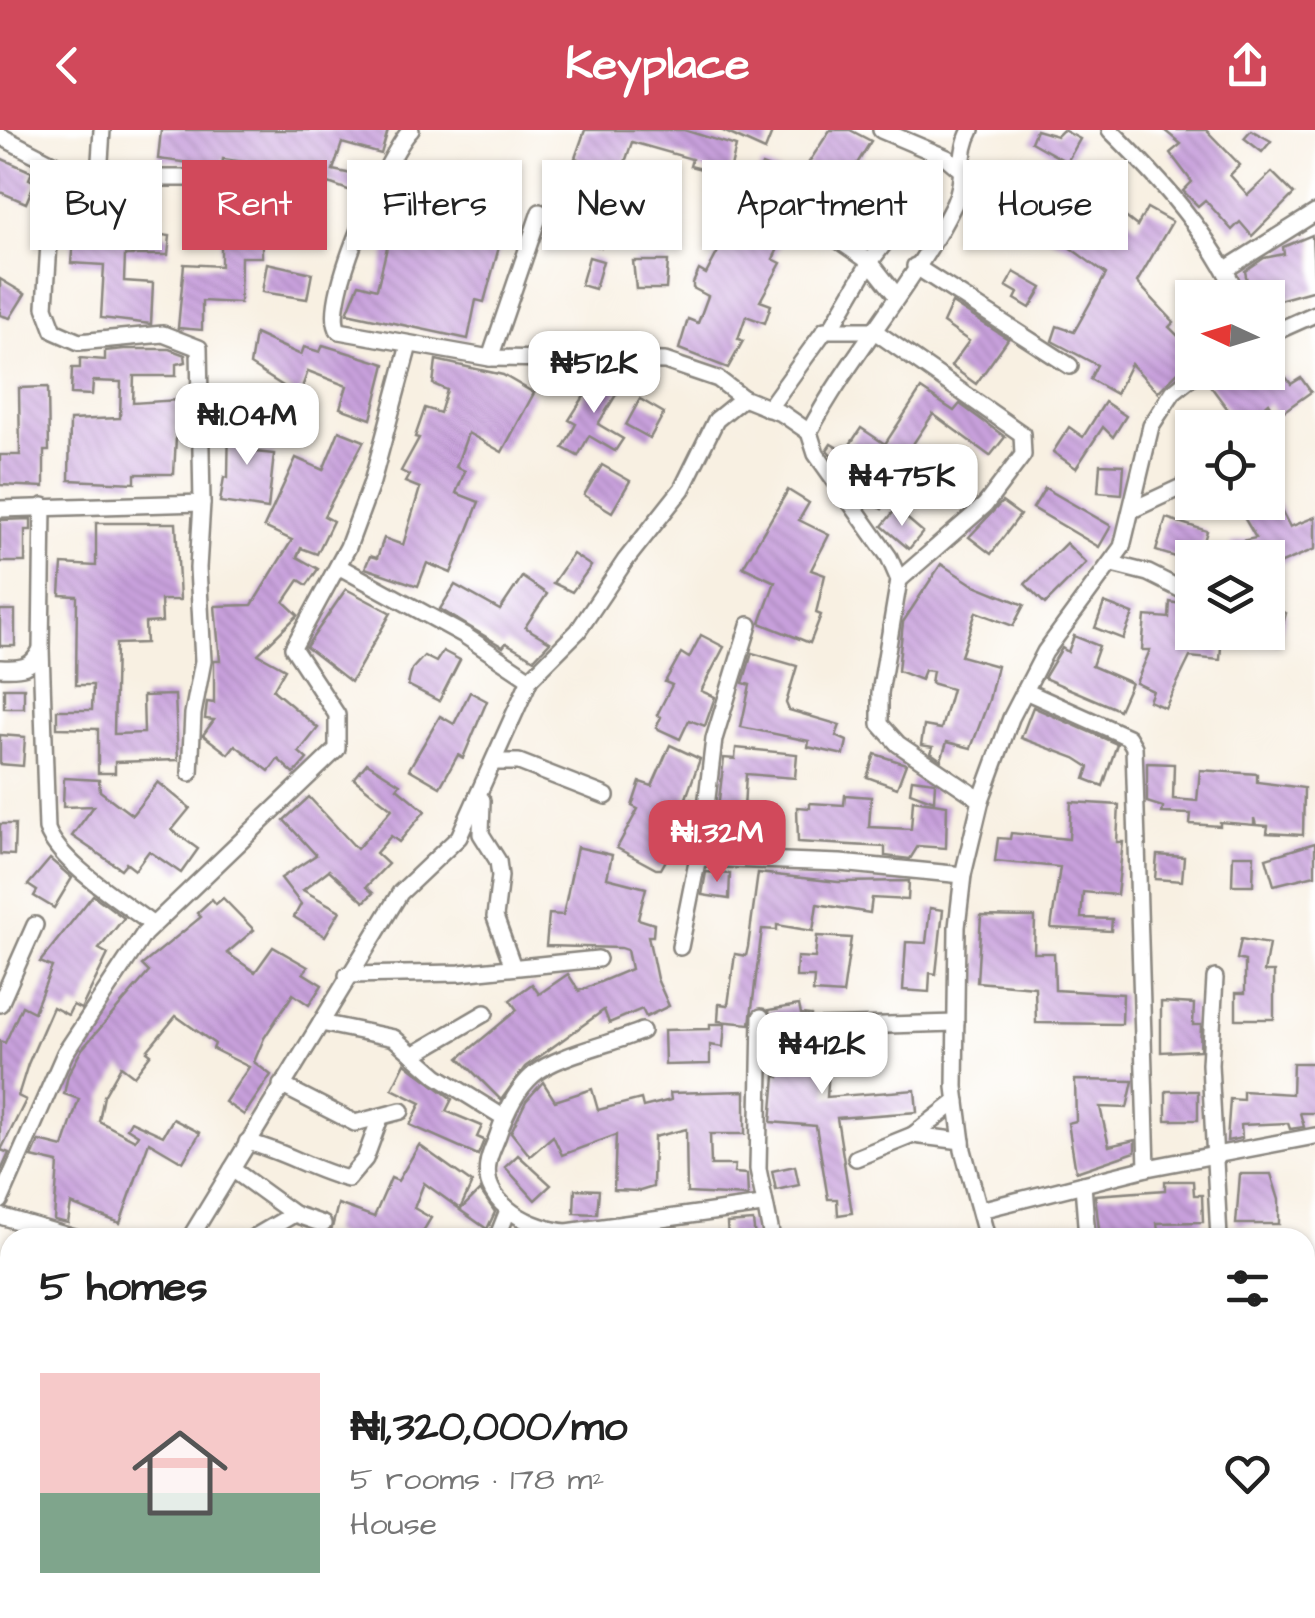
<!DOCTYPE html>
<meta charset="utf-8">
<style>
body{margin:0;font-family:"Architects Daughter",sans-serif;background:#f2f2f2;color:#222;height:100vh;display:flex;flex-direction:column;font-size:38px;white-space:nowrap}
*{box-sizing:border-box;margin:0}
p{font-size:32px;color:#767676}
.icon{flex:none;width:55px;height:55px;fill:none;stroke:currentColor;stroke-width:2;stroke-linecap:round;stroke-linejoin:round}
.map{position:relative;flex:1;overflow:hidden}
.side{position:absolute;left:0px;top:1098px;width:1315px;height:392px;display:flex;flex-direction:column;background:#fff;border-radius:30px 30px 0 0;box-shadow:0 2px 8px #0004}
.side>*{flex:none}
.hud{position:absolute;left:30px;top:30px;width:1255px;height:90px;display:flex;gap:20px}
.needle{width:65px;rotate:274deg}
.tools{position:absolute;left:1175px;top:150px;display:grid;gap:20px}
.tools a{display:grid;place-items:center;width:110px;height:110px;border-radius:0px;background:#fff;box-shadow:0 2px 8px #0004;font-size:50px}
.price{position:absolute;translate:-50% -85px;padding:0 22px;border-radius:20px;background:#fff;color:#222;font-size:32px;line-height:65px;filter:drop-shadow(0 2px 5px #0008)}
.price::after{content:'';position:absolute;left:50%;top:60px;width:30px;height:22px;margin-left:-15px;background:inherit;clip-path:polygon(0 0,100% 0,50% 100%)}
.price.selected{background:#d1495b;color:#fff}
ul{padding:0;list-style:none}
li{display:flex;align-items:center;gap:30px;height:250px;padding:0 40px}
li span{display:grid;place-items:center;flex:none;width:280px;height:200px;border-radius:0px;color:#555}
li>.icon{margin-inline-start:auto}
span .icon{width:120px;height:120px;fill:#fffc;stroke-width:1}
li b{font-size:42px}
h2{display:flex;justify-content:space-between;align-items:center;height:120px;padding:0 40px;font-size:42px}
.chip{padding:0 35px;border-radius:0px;background:#fff;box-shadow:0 2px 8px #0004;font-size:35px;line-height:90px}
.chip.selected{background:#d1495b;color:#fff}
header{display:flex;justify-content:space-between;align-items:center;height:130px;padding:0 40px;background:#d1495b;color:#fff;font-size:45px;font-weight:700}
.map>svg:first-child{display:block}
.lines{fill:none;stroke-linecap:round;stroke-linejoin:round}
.stream{stroke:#50b4cf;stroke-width:5}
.building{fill:url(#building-back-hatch)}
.minor-casing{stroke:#8a867f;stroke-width:20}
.minor{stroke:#fff;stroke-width:15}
</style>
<header><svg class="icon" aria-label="back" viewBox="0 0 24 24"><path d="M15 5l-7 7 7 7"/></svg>Keyplace<svg class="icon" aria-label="share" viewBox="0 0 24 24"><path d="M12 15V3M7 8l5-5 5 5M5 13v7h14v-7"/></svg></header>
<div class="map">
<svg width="1315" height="1488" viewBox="0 0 1315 1488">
<defs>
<pattern id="building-back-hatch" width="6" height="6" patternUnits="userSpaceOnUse" patternTransform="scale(2.5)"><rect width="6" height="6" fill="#c8a0dc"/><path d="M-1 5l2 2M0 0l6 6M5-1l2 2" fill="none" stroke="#ab89bc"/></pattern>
</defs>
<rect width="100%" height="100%" fill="#fff"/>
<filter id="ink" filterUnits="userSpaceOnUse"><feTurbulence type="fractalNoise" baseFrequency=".01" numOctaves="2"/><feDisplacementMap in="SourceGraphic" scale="20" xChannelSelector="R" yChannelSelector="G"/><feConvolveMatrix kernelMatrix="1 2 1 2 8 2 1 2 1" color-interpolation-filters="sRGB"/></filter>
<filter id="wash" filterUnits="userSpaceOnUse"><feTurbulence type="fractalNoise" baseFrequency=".0048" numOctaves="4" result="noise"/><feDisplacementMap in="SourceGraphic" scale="40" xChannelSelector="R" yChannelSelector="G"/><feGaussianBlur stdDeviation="2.25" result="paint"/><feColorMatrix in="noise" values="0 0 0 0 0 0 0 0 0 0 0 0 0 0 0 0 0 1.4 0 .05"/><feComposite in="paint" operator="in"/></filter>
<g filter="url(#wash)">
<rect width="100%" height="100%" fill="#f8f0e2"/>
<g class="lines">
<polyline class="stream" points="1305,1359 1315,1361"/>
</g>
<g id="blocks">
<g class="building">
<polygon points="161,0 388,0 381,24 342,13 333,40 370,48 362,65 323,51 315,93 295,89 305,41 223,29 222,37 158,29"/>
<polygon points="585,0 684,0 736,16 729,46 690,36 692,29 632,12 621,44 575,28"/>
<polygon points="721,0 773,0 765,20"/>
<polygon points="830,0 850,0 871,11 842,58 835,80 802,69 773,129 781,133 760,171 771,175 765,193 746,186 738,209 743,211 728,238 679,219 688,189 698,193 708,166 693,158 693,153 699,140 706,144 731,97 714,91 725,61 748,70 762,35 798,49"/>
<polygon points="1036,0 1057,6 1063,0 1080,9 1067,32 1031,12"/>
<polygon points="1164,0 1206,0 1240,35 1230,45 1248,65 1272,42 1294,64 1252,106 1240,92 1232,100 1205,70 1198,76 1183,61 1192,52 1170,23 1181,14"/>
<polygon points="1251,0 1271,11 1262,22 1244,8"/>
<polygon points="0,28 32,42 29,49 35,52 26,73 0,62"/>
<polygon points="472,53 518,66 505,95 484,172 476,170 468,209 347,183 359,154 377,159 390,105 382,103 390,77 428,89 434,70 464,80"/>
<polygon points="1092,61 1137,96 1147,78 1172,92 1137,152 1174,192 1169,197 1192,220 1192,228 1158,262 1131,234 1116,264 1090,249 1097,235 1052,211 1057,196 1074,202 1106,144 1069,117 1044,106 1053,84 1068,91"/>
<polygon points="94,62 112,67 109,108 135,110 138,74 156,78 154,104 170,106 168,125 125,125 124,151 153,153 151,194 101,188 104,135 71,133 77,67 94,69"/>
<polygon points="581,85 607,92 601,117 575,111"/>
<polygon points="221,90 262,90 262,127 241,127 240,173 202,171 202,200 178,198 184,134 221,136"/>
<polygon points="1312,105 1315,160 1268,173 1268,168 1250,168 1245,141 1264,128 1284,124 1283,117"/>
<polygon points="589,127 603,131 595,159 581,155"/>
<polygon points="633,131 668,131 666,159 636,159"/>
<polygon points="267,133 312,143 307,169 262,162"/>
<polygon points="1014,142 1042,158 1030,178 1015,169 1018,163 1006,156"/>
<polygon points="0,149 25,164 10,188 0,185"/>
<polygon points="952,173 1008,209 976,254 951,236 969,211 943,193"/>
<polygon points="255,204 301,225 304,217 320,222 323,215 385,234 371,289 340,278 347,256 308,241 299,266 250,235"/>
<polygon points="124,219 169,219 185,225 186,232 176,234 176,246 134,246 133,273 178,270 174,344 135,344 135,353 69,350 70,290 120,288 121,252 93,251 92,265 71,264 72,238 80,238 80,228 105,230 105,221"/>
<polygon points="436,230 503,245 534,263 502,322 468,303 456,337 465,341 456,363 479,372 451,443 427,433 418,456 365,438 370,426 377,428 384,408 403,415 420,358 405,352 409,345 401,341 419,308 415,307 425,278 440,283 447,260 433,254"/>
<polygon points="600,241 622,255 598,294 623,309 615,321 589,306 578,326 563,318 576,294 569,290"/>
<polygon points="1213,242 1274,242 1279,251 1285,246 1291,254 1301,248 1311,262 1277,286 1269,273 1251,289 1257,298 1211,298 1232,285 1206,250"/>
<polygon points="48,257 49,321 44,321 44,357 0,355 0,325 20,325 19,258"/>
<polygon points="921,259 954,281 960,274 1005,307 990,326 933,284 903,329 911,334 882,379 861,368 853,356 855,352 827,320 831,314 845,322 861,298 885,314"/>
<polygon points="640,269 664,283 650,308 626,295"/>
<polygon points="1105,272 1126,286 1113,307 1103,297 1076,338 1053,322 1069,297 1083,307"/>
<polygon points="254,289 256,322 274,324 268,379 220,372 224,347 228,348 229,290"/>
<polygon points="339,301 364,311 324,386 333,391 317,424 301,418 297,427 318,439 307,455 299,450 284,472 298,485 258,524 285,539 273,560 318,598 299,622 307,629 294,644 278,629 269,641 235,615 228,624 203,605 214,590 205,589 207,572 214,573 214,531 220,531 215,476 252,475 292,410 264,397 296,328 323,340"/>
<polygon points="1100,334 1124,335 1122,364 1098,362"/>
<polygon points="602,335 630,351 612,382 584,365"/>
<polygon points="1045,358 1111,396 1099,417 1033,378"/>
<polygon points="788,360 809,373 799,390 829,405 811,440 825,445 816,483 821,485 810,513 760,493 775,452 743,437"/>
<polygon points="1002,372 1020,385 991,424 969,407"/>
<polygon points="1235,372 1277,372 1290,397 1315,387 1315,419 1277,435 1268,428 1234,428 1232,413 1256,408"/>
<polygon points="896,379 923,402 909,419 882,396"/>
<polygon points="1166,388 1207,401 1199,428 1192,428 1192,432 1156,421"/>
<polygon points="31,389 31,400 25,400 25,432 0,432 0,390"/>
<polygon points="96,393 176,393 180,470 161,470 162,492 145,493 146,513 116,514 114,604 144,603 143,566 175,565 178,630 115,632 115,643 98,643 98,599 57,598 57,580 92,580 93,555 76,555 77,466 60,465 62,434 96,436"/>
<polygon points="1066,413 1086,433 1045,474 1025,454"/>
<polygon points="573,424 591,436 572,462 553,453"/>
<polygon points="941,434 972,454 1024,475 1013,496 976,482 961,526 997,536 989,570 971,618 947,612 941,630 931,623 933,617 921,615 924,596 941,599 952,559 931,553 933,541 925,540 921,550 898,541 903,492"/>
<polygon points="522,447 547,464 525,497 550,512 534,529 506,513 503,517 440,479 455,455 500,480"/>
<polygon points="346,459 391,483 351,552 306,517"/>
<polygon points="1170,472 1191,476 1188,502 1222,502 1220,530 1190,527 1165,578 1149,571 1153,561 1136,553 1150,520 1142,520 1145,486 1169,488"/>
<polygon points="1104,473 1133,484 1123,509 1095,498"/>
<polygon points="1268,478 1286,483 1278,513 1268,510"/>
<rect x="0" y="480" width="15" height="36"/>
<polygon points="701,505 724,517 701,561 715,567 705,596 689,590 680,609 656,598 661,587 657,585 672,555 665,552 681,523 689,528"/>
<polygon points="1074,506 1099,516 1092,536 1131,553 1119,580 1044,548 1062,518 1068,522"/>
<polygon points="443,521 460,530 439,571 408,555 412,539 424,526 436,532"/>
<polygon points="752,523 797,536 786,573 789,580 840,595 836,606 847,611 844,625 808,617 809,611 741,597 750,555 743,553"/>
<rect x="4" y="558" width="20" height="20"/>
<polygon points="470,562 487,571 463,628 458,625 440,657 409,639 440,586 454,594"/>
<polygon points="1033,577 1117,614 1103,656 1085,649 1089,637 1075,628 1021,608"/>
<polygon points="0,605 25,607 23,636 0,634"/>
<polygon points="670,615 700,629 686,668 692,670 678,709 661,739 656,739 617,718 638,679 632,676 640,652 652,656"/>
<polygon points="736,618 797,624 795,648 746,644 742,714 714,712 724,628 735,629"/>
<polygon points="875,624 906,634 897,658 867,647"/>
<polygon points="367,633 400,654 397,658 425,681 399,712 391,706 376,723 388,734 366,757 373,763 364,772 329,740 303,760 340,781 325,806 294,787 301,774 281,748 316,725 284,690 309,667 357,719 392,679 354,649"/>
<polygon points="1147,633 1174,634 1173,669 1197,671 1200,640 1257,644 1257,652 1304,658 1303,705 1267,703 1268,696 1256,695 1254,688 1254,695 1220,692 1220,696 1190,694 1191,684 1162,683 1163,677 1147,672"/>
<polygon points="64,648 99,650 100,661 132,685 158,652 190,678 172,700 198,719 181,743 149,721 135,740 126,733 121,739 72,706 94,676 63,677"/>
<polygon points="912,649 935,652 934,671 910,662"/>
<polygon points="845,665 871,667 869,697 911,699 913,670 947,675 946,718 918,716 910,729 885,726 885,717 798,712 797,677 810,678 810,673 844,675"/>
<polygon points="1071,672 1119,675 1117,712 1123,712 1117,765 1083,762 1081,788 1112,789 1111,801 1051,798 1060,737 995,731 998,708 1010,709 1011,703 1069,709"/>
<polygon points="0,694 15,694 14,725 0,724"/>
<polygon points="1315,713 1315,745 1274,755 1266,728"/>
<polygon points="577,717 612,725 607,748 646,758 638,789 654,794 653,806 648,806 657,849 669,876 646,887 642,879 609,893 604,880 525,937 501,970 459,928 517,880 510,870 532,854 539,864 568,844 579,861 631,839 627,820 621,818 546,816 549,784 563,785"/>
<polygon points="1157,725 1184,727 1182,751 1155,749"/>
<polygon points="1233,725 1254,725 1253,755 1232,755"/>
<polygon points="50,729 72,748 54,778 34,766 37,761 28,755"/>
<polygon points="706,742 730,744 729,769 702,765"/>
<polygon points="758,743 838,752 909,751 908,770 872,768 870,783 817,774 813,801 777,795 777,800 762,799 750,894 718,891 719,874 728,875 735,824 746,826 748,817"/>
<polygon points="93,765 124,788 99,819 108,824 81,879 73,875 68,885 53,877 28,934 18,966 26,970 1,1020 9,1023 0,1043 0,911 5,913 22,876 34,882 52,837 40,832"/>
<polygon points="223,768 254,800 227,823 255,842 273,817 308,837 303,843 322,855 309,875 293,864 264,908 254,932 271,945 244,985 225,972 249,937 213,919 215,914 176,886 147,921 151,924 134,946 121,936 104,966 99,991 135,1010 138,1005 127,998 131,991 163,1006 173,989 200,1003 183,1032 149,1012 120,1093 71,1074 68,1093 54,1090 58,1033 32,1027 39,1011 63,1017 79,969 64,964 68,945 82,919 149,842 142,835 201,787 197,783 212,769 216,774"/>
<polygon points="930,778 943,780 936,844 930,843 929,862 903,860 906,812 926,813"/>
<polygon points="981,786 1035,787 1034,823 1054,823 1055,860 1123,864 1122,894 1036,893 1035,857 977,852"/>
<polygon points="817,806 851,808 843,864 813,862 814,847 796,847 797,827 815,828"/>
<polygon points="1241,809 1269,814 1264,842 1274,842 1274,889 1236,889 1236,863 1245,863 1245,831 1237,829"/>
<polygon points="1161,872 1194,874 1193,895 1201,895 1200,920 1161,922"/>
<polygon points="799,875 801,884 811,885 809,910 831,912 827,967 915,960 917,982 837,988 852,1083 838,1085 837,1069 828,1069 816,996 771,992 775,946 779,947 778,892 772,893 769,880"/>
<polygon points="710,894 725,894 723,917 710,915 710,934 665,935 664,900 710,899"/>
<polygon points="405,933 452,969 446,981 482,996 477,1007 484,1010 478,1025 410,995 421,973 392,959"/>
<polygon points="1293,933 1315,933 1315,983 1300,983 1304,997 1290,999 1288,993 1241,995 1242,1008 1227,1011 1230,969 1243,970 1243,961 1292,964"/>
<polygon points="1075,950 1133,951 1127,978 1100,977 1109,1016 1135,1010 1135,1022 1076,1042 1068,993 1076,991"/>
<polygon points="543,952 555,971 592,959 598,980 641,969 643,977 671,970 670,963 745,961 745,1004 710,1004 711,1035 735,1035 734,1043 747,1044 748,1066 687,1063 686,999 654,1007 653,1057 640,1061 614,1060 616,1005 562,1025 553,1006 530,1026 511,1002 526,971"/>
<rect x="1166" y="961" width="32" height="29"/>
<polygon points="419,1015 472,1053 460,1079 424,1053 414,1078 431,1088 419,1108 345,1108 331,1102 338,1074 374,1087 391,1048 398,1051"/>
<polygon points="518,1025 551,1055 535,1070 505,1037"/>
<polygon points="795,1036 799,1055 776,1060 772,1041"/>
<polygon points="1240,1044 1271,1044 1279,1070 1279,1094 1236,1094"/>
<polygon points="1165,1051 1193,1051 1194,1065 1202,1065 1203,1092 1157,1093 1159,1108 1100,1108 1095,1065 1165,1060"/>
<polygon points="575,1059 599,1060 597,1084 574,1083"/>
<polygon points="480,1060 495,1082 487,1099 460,1080"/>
<polygon points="753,1091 755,1108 728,1108 727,1093"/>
</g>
</g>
</g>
<g filter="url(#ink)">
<use href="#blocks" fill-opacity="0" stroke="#8a867f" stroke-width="2.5"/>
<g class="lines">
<g class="minor-casing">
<g id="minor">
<path d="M411 0C388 23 319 176 339 201L490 228 665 231 718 249 743 268 783 284 809 302"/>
<polyline points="881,0 947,28 961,40"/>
<path d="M971 0C958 23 966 50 954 74 914 155 851 223 809 302L816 324 889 427 899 450 880 563V594L898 614 981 670"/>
<path d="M1110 0C1160 49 1210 104 1239 168"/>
<polyline points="0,6 54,34 45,177 54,201 79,212 163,204 199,218 202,373 198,438 203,531 193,584 190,643"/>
<polyline points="99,46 102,0"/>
<polyline points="52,48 254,48"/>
<polyline points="830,97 841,112 870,132 892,103 908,67"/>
<polyline points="892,103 930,114"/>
<polyline points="915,136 1070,236"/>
<polyline points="1226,139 1315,83"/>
<polyline points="832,197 870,132 896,165"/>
<polyline points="1268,205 1315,184"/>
<polyline points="490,228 540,82"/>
<polyline points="768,279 825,200 873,200 1022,304 1023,325 985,375 899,450"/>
<path d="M43 376 41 519 47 699C60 734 122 771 153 795"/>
<polyline points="0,379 202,373"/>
<polyline points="1134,379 1192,352"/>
<polyline points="1112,434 1148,443 1192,465"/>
<polyline points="338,436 464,505 530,549"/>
<path d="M0 538C21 539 31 539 41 519"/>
<polyline points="1025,561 1128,607 1134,617 1147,1038"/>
<polyline points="496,632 519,632 606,666"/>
<polyline points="482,670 481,704 498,731 500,746 495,787 513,837"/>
<polyline points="699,728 840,733 963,745"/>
<polyline points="680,817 703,702 714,609 749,495"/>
<polyline points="347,845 460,843 598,829"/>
<polyline points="1215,848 1210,934 1219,1108"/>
<polyline points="0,874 35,795"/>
<polyline points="761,887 758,1039 772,1108"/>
<polyline points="321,893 394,908 437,946 503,987"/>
<polyline points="818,897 956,893"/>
<path d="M642 901C612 914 556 925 533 945 516 960 505 984 498 1005 495 1014 489 1024 488 1034 481 1075 535 1100 567 1102L762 1075"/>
<polyline points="413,925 485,883"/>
<polyline points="281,955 355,993 401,981"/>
<polyline points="913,1005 962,1011"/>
<path d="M247 1012C284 1021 312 1040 348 1049L365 1029 380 988"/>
<polyline points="856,1028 913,1005 957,971"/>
<polyline points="232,1039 294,1084 323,1094"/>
<polyline points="1083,1054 1087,1108"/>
<polyline points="0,1071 65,923 144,804 337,619 337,585 293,518 348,417 372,352 409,215"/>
<polyline points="980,1080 1147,1038 1315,1006"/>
<polyline points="0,1086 75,1108"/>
<polyline points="190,1108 400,763 459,707 530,549 578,501 625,431 682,359 716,290 743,268"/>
<polyline points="253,1108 294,1084"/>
<polyline points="497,1108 507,1083"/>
<polyline points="987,1108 963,1020 955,957 957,797 963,745 981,670 1011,588 1045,522 1122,417 1151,296 1173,262 1198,242"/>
<polyline points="1305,1278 1315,1277"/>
<polyline points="514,1480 527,1488"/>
<polyline points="742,1480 747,1488"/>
<polyline points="1205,1480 1211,1488"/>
<polyline points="312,1488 315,1480"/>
<polyline points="428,1488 432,1480"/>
<polyline points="828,1488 834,1480"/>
<polyline points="1051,1488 1059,1480"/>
<polyline points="1221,1488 1227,1480"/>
</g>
</g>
<use href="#minor" class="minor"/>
</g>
</g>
</svg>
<div class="tools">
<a><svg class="needle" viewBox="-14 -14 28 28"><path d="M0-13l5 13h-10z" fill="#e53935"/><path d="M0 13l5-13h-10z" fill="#767676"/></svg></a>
<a><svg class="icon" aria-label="locate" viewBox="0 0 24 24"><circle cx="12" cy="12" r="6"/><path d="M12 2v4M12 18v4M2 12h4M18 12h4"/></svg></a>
<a><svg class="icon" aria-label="layers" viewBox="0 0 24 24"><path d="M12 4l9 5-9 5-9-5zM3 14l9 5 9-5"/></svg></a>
</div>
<b class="price" style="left:594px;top:286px">₦512K</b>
<b class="price" style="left:247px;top:338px">₦1.04M</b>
<b class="price" style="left:902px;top:399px">₦475K</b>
<b class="price selected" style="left:717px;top:755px">₦1.32M</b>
<b class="price" style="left:822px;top:967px">₦412K</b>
<div class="hud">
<a class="chip">Buy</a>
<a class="chip selected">Rent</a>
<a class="chip">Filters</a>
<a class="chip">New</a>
<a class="chip">Apartment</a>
<a class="chip">House</a>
</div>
<section class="side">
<h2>5 homes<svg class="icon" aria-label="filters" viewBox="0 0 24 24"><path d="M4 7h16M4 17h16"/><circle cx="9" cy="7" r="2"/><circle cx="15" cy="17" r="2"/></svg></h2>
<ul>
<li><span style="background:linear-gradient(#f6c9c9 60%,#7fa58c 0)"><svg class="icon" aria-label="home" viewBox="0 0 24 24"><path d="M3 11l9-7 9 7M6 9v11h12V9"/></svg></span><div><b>₦1,320,000/mo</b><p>5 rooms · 178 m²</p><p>House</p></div><svg class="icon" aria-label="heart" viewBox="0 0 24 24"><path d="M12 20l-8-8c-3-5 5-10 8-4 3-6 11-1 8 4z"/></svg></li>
</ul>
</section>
</div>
